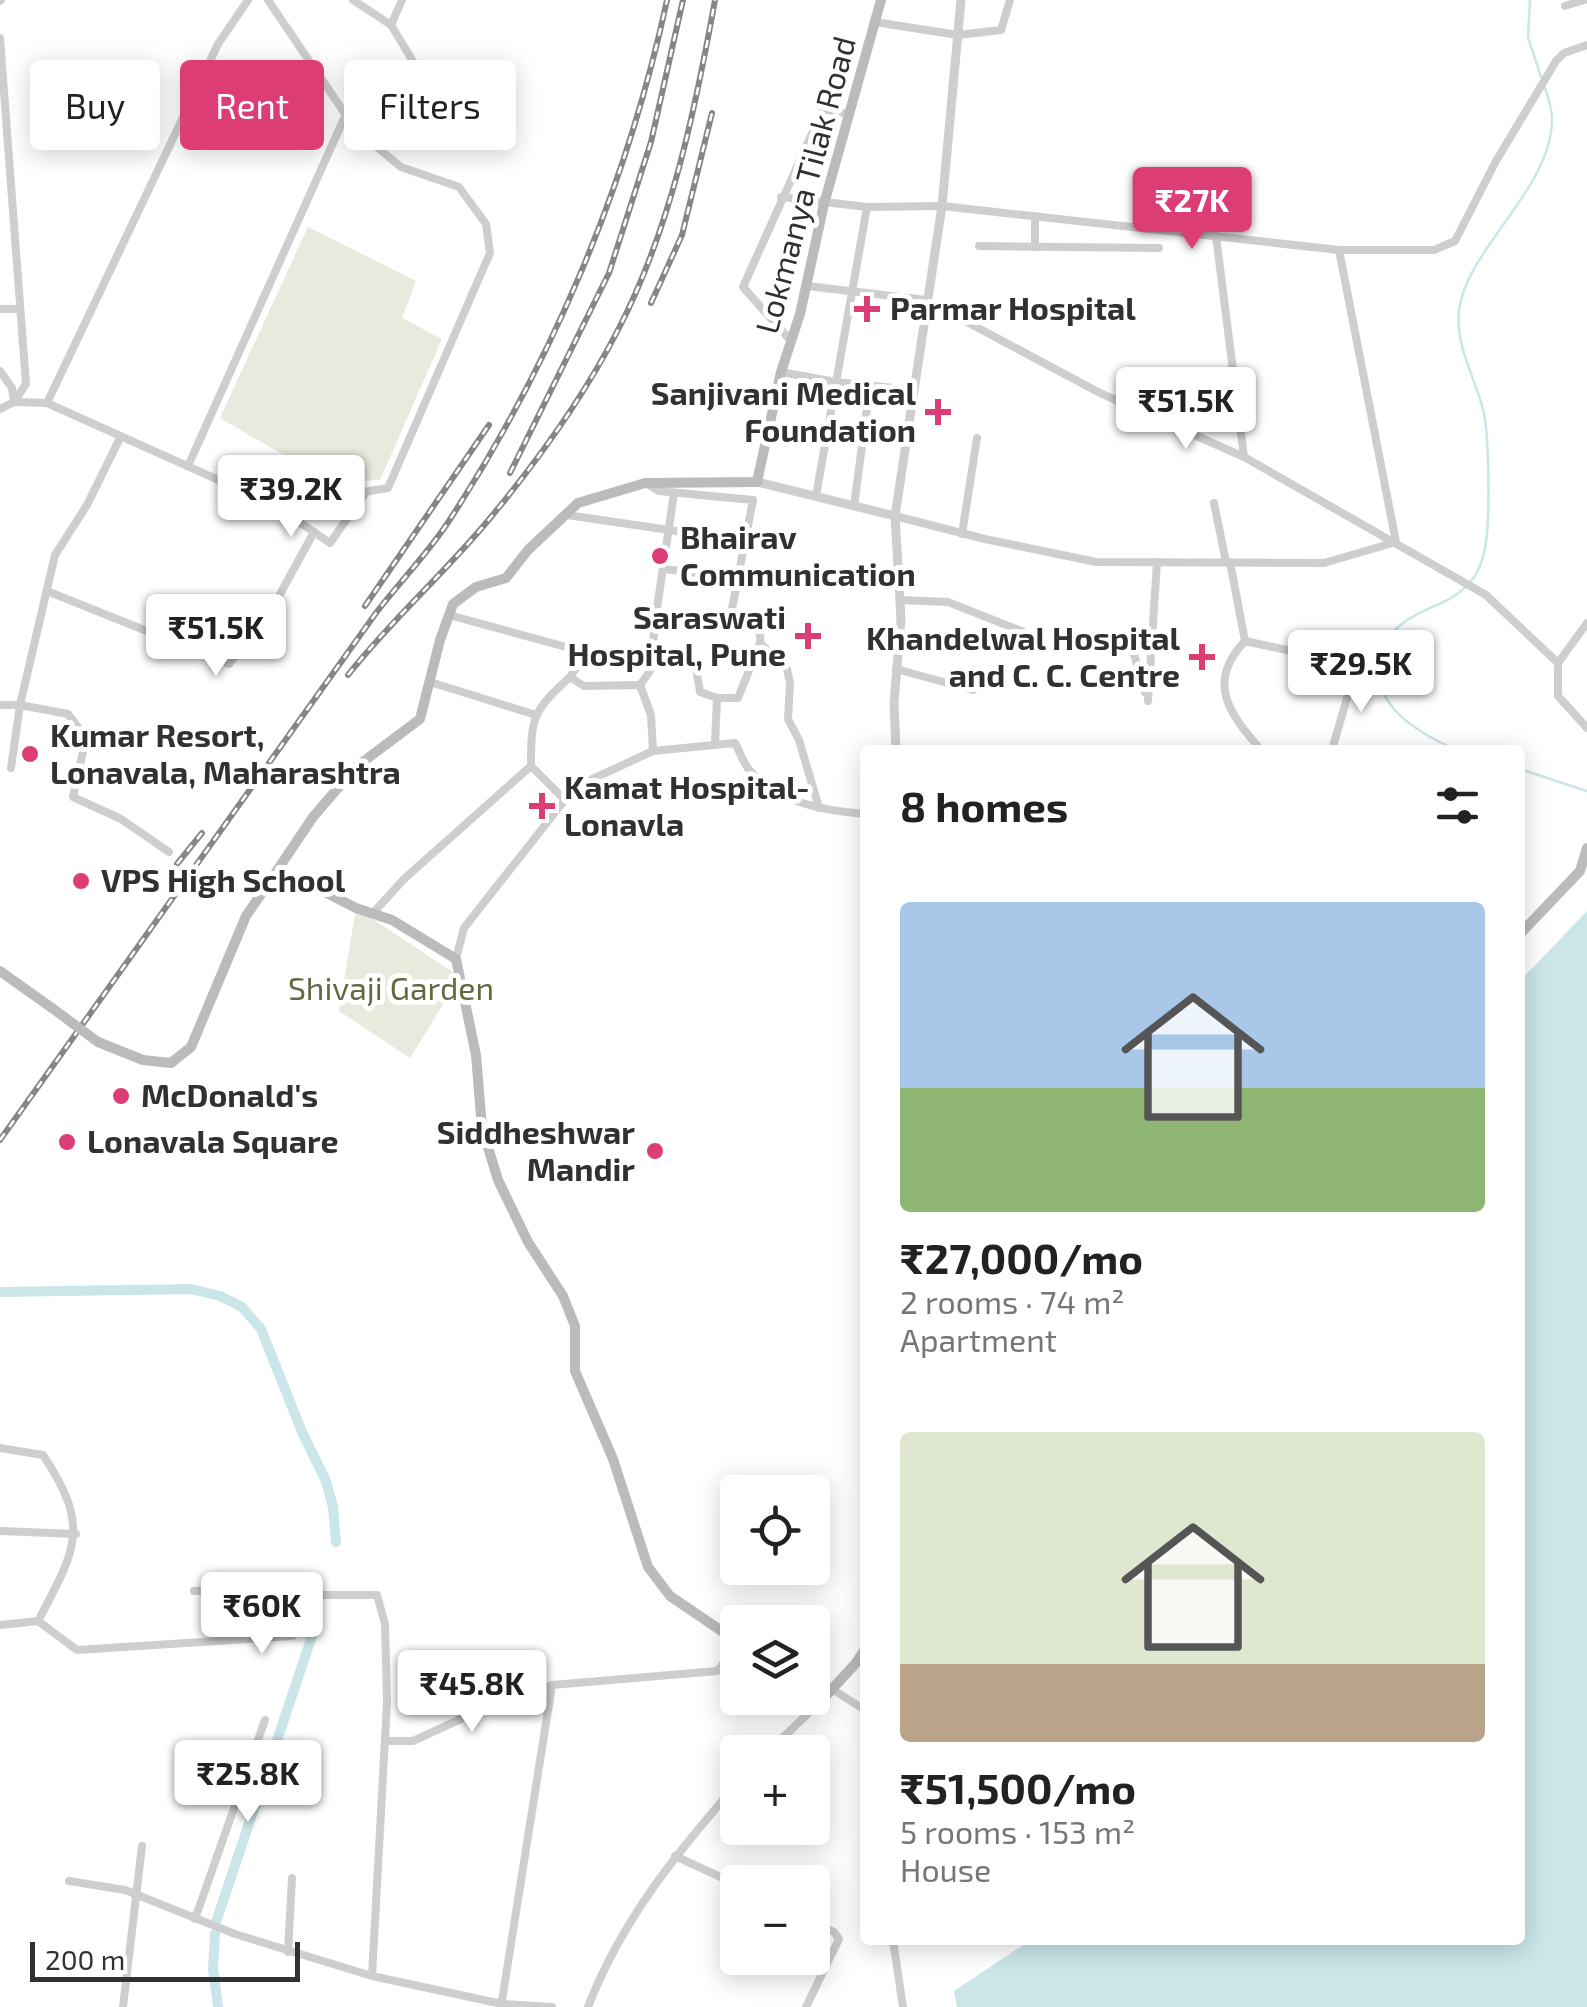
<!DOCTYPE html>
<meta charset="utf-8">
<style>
body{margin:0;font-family:"Exo 2",sans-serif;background:#f6f6f6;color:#222;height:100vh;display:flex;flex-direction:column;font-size:38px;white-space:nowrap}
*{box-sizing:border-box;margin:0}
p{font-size:32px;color:#767676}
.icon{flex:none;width:55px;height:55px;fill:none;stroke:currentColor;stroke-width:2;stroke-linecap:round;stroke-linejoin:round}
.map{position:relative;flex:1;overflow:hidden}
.details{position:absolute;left:860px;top:745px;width:665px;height:1200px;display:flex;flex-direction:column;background:#fff;border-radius:10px;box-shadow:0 5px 25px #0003}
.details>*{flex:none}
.guide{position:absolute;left:30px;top:60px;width:680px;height:90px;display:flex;gap:20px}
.fabs{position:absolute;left:720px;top:1475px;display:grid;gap:20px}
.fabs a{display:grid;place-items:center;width:110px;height:110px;border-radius:10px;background:#fff;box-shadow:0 5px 25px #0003;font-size:50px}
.scale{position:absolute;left:30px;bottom:25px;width:270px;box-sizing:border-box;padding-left:10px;border:5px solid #313131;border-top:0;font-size:28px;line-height:35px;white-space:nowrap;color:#313131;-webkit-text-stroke:8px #fff;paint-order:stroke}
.price{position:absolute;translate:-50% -85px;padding:0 22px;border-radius:10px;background:#fff;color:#222;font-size:32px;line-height:65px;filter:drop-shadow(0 2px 5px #0008)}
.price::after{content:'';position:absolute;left:50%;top:60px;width:30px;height:22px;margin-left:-15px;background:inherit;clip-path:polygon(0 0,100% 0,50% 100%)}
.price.on{background:#dd3d75;color:#fff}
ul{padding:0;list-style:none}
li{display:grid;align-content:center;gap:20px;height:530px;padding:0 40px}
li span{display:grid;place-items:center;height:310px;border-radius:10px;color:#555}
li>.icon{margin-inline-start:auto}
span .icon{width:180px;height:180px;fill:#fffc;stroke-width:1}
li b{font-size:42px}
h2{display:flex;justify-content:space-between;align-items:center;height:120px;padding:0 40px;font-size:42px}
.pill{padding:0 35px;border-radius:10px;background:#fff;box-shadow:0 5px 25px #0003;font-size:35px;line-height:90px}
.pill.on{background:#dd3d75;color:#fff}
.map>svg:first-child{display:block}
.green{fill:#e7eadd}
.water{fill:#cae6e9}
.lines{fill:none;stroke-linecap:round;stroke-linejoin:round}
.stream{stroke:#cae6e9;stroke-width:2.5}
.canal{stroke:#cae6e9;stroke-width:10}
.minor{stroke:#cecece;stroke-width:8}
.tertiary{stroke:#cecece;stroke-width:9}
.secondary{stroke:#bbb;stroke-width:10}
.rail-casing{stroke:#868686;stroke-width:6}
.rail{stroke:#fff;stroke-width:2.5;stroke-dasharray:8;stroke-linecap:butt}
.secondary-bridge{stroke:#bbb;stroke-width:10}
.poi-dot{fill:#dd3d75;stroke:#fff;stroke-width:4}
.labels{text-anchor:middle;stroke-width:10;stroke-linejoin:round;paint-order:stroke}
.street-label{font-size:32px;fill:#313131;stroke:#fff}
.poi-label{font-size:32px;font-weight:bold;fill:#313131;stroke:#fff;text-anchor:start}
.park-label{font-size:32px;fill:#606b40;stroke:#fff}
</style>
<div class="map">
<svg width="1587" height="2007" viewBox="0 0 1587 2007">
<rect width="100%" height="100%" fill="#fff"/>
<g class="green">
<polygon points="308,227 416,281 402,318 442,339 380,480 330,482 220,418"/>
<polygon points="356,908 460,977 410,1058 339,1011"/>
</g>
<polygon class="water" points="1587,911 1587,2007 957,2007 954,1991 1031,1940 1520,1940 1520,981"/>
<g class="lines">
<g class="stream">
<polyline points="1530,0 1528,37 1541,77"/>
<path d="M1457 750C1422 735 1369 706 1381 660 1383 654 1384 644 1388 638 1419 596 1476 614 1486 542 1490 516 1489 439 1484 413 1476 379 1455 347 1459 310 1467 249 1550 190 1552 121 1553 110 1547 95 1544 84"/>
<polyline points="1520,769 1587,791"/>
</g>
<g class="canal">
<polyline points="0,1292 191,1289 220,1296 242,1307 261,1329 302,1432 326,1481 333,1507 336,1542"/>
<polyline points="216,1922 314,1630"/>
<polyline points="215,1934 213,1969 218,2007"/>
</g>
<g class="minor">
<polyline points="353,0 391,25 414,63"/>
<polyline points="0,1 1,0"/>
<polyline points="1565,6 1584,0"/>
<polyline points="875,22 958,35 1001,30 1010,0"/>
<polyline points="391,25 402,0"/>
<polyline points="0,38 26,384 14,402"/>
<polyline points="781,197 867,207 942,206 1339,250 1396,542 1324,563 1096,562 985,539 895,516"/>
<polyline points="1035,216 1035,247"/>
<polyline points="1216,236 1244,457"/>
<polyline points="979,246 1159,248"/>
<polyline points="1339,250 1434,250 1455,241 1496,161 1556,61 1564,53 1587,45"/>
<polyline points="807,286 926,300 1100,393 1244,457 1486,595 1558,663 1558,696 1587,728"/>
<polyline points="0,309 20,309"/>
<polyline points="791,341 743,287 823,109 849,114"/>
<polyline points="0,371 12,388 14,402"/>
<polyline points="781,372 836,382 913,390"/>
<polyline points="47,403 218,44 248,0"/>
<polyline points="0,409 14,402 47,403 274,505 292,498 339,496 388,488 490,253 486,224 459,187 401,167 356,130 268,0"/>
<polyline points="188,466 346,114"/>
<path d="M647 484 659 491 753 500 731 614C747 620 763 623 760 643L787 669 790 683 788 719 799 740 819 808"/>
<polyline points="674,493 656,615 715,624 731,614"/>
<polyline points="816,496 867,207"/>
<polyline points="1214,503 1226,562"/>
<polyline points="274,505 330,543 366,492"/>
<polyline points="854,506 870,386"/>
<polyline points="567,515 744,541"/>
<polyline points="962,534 977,438"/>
<path d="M1230 562 1245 641C1205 683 1230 714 1261 750"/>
<polyline points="664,569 738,578"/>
<polyline points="47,591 229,664 273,607 314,532"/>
<polyline points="900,600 948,602 1039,638"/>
<polyline points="449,615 577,650 580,662 570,677"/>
<polyline points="1245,641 1315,656"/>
<polyline points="652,656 696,668 700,692 717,698"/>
<polyline points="1558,663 1587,623"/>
<polyline points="896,669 973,690"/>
<polyline points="430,682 536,715"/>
<polyline points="640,685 650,671 656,615"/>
<polyline points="1145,692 1130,641 1152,637"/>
<polyline points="1148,701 1157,562"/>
<polyline points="0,705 20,705 55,555 87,505 121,436"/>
<polyline points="715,744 717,698 738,698 760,643"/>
<polyline points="1332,750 1355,670"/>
<polyline points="11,768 20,705 68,714 86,738 73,797 121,819 169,852"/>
<path d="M565 800 531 766C531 716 533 711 570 677L584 686 640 685 651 715 653 751"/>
<polyline points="374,912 404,879 531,766"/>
<path d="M456 959 464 928 575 787 653 751 735 743C740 752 744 765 751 772 778 803 827 811 865 814"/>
<path d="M0 1448 43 1455C91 1527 76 1549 38 1621L0 1625"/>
<polyline points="0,1531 76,1534"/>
<polyline points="296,1595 377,1595 385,1624 387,1702 372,1976"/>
<polyline points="38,1621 77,1650 293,1636 297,1585 194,1591"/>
<polyline points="832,1689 865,1710"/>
<polyline points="385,1741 413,1741 463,1718 552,1685"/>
<polyline points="768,1752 823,1699"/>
<polyline points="675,1856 738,1885"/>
<polyline points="69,1881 125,1890 235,1934 372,1976 502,2004 552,2007"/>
<polyline points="195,1919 265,1720"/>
<polyline points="893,1940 903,2007"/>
<polyline points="288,1952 292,1878"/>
<polyline points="123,2007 142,1846"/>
<polyline points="501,2007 552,1685 717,1671 738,1646"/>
<path d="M588 2007C621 1921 677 1852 738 1783"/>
<polyline points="806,2007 839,1939 834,1932 812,1921"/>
</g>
<g class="tertiary">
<polyline points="757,482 895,516"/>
<polyline points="896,750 894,703 901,619 895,516 942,206 961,0"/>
</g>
<g class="secondary">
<polyline points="270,881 313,817 356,767 420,719 440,640 453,604 476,587 506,578 528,550 578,503 645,483 757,482 781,372 800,314 824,204 881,0"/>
<polyline points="1520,934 1580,871 1587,848"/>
<polyline points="0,971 52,1008"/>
<polyline points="98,1042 143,1060 171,1063 191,1047 246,916 270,881 315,887 356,908 392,920 456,959 476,1055 482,1128 498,1180 528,1242 563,1296 575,1326 575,1371 613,1459 648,1567 670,1596 738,1642"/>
<polyline points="812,1693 823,1699 856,1663 865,1649"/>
</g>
<g class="rail-casing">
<g id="rail">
<polyline points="651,303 682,235 712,113"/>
<polyline points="510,473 609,273 651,142 683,0"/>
<polyline points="365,606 489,425"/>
<path d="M348 675C392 619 446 572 491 517 539 459 585 395 619 328 671 227 695 111 715 0"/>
<polyline points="177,864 202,833"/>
<path d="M0 1140 376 613C399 583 426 555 447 524 551 365 627 186 667 0"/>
</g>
</g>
<use href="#rail" class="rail"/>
<polyline class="secondary-bridge" points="52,1008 98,1042"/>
</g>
<g class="poi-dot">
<path d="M862 294h10v10h10v10h-10v10h-10v-10h-10v-10h10z"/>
<path d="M933 397h10v10h10v10h-10v10h-10v-10h-10v-10h10z"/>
<circle cx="660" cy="556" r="10"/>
<path d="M803 621h10v10h10v10h-10v10h-10v-10h-10v-10h10z"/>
<path d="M1197 642h10v10h10v10h-10v10h-10v-10h-10v-10h10z"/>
<circle cx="30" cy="754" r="10"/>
<path d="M537 791h10v10h10v10h-10v10h-10v-10h-10v-10h10z"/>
<circle cx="81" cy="881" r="10"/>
<circle cx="121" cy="1096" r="10"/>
<circle cx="67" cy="1142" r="10"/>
<circle cx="655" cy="1151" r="10"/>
</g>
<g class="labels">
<g class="street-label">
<text transform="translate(806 185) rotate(-75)" y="11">Lokmanya Tilak Road</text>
</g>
<g class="poi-label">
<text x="890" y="320">Parmar Hospital</text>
<text x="916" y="405" text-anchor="end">Sanjivani Medical<tspan x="916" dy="37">Foundation</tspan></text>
<text x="680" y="549">Bhairav<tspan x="680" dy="37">Communication</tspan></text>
<text x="786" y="629" text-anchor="end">Saraswati<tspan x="786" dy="37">Hospital, Pune</tspan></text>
<text x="1180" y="650" text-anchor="end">Khandelwal Hospital<tspan x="1180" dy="37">and C. C. Centre</tspan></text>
<text x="50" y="747">Kumar Resort,<tspan x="50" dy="37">Lonavala, Maharashtra</tspan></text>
<text x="564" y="799">Kamat Hospital-<tspan x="564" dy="37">Lonavla</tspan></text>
<text x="101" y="892">VPS High School</text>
<text x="141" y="1107">McDonald's</text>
<text x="635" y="1144" text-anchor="end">Siddheshwar<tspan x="635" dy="37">Mandir</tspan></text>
<text x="87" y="1153">Lonavala Square</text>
</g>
<g class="park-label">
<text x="391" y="1000">Shivaji Garden</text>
</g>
</g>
</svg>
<div class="fabs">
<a><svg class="icon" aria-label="locate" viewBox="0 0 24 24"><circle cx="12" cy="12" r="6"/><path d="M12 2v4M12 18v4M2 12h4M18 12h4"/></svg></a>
<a><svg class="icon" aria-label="layers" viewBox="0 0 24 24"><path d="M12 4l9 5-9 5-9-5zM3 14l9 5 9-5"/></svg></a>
<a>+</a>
<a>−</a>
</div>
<div class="scale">200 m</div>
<b class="price on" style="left:1192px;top:252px">₹27K</b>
<b class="price" style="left:1186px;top:452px">₹51.5K</b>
<b class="price" style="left:291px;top:540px">₹39.2K</b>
<b class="price" style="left:216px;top:679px">₹51.5K</b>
<b class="price" style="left:1361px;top:715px">₹29.5K</b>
<b class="price" style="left:262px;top:1657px">₹60K</b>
<b class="price" style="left:472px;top:1735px">₹45.8K</b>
<b class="price" style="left:248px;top:1825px">₹25.8K</b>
<div class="guide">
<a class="pill">Buy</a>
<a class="pill on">Rent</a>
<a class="pill">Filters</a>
</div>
<section class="details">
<h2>8 homes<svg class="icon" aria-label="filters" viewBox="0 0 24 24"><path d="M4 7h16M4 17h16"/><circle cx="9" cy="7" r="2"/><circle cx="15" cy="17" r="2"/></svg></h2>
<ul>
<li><span style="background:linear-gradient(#a9c7e8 60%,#8fb573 0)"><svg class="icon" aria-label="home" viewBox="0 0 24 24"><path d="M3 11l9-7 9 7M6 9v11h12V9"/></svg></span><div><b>₹27,000/mo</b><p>2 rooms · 74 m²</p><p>Apartment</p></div></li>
<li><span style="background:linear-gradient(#dfe7d0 75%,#b9a48a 0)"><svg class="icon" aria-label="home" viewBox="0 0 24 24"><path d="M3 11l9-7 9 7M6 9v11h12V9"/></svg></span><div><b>₹51,500/mo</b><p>5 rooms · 153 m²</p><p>House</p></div></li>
</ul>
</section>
</div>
